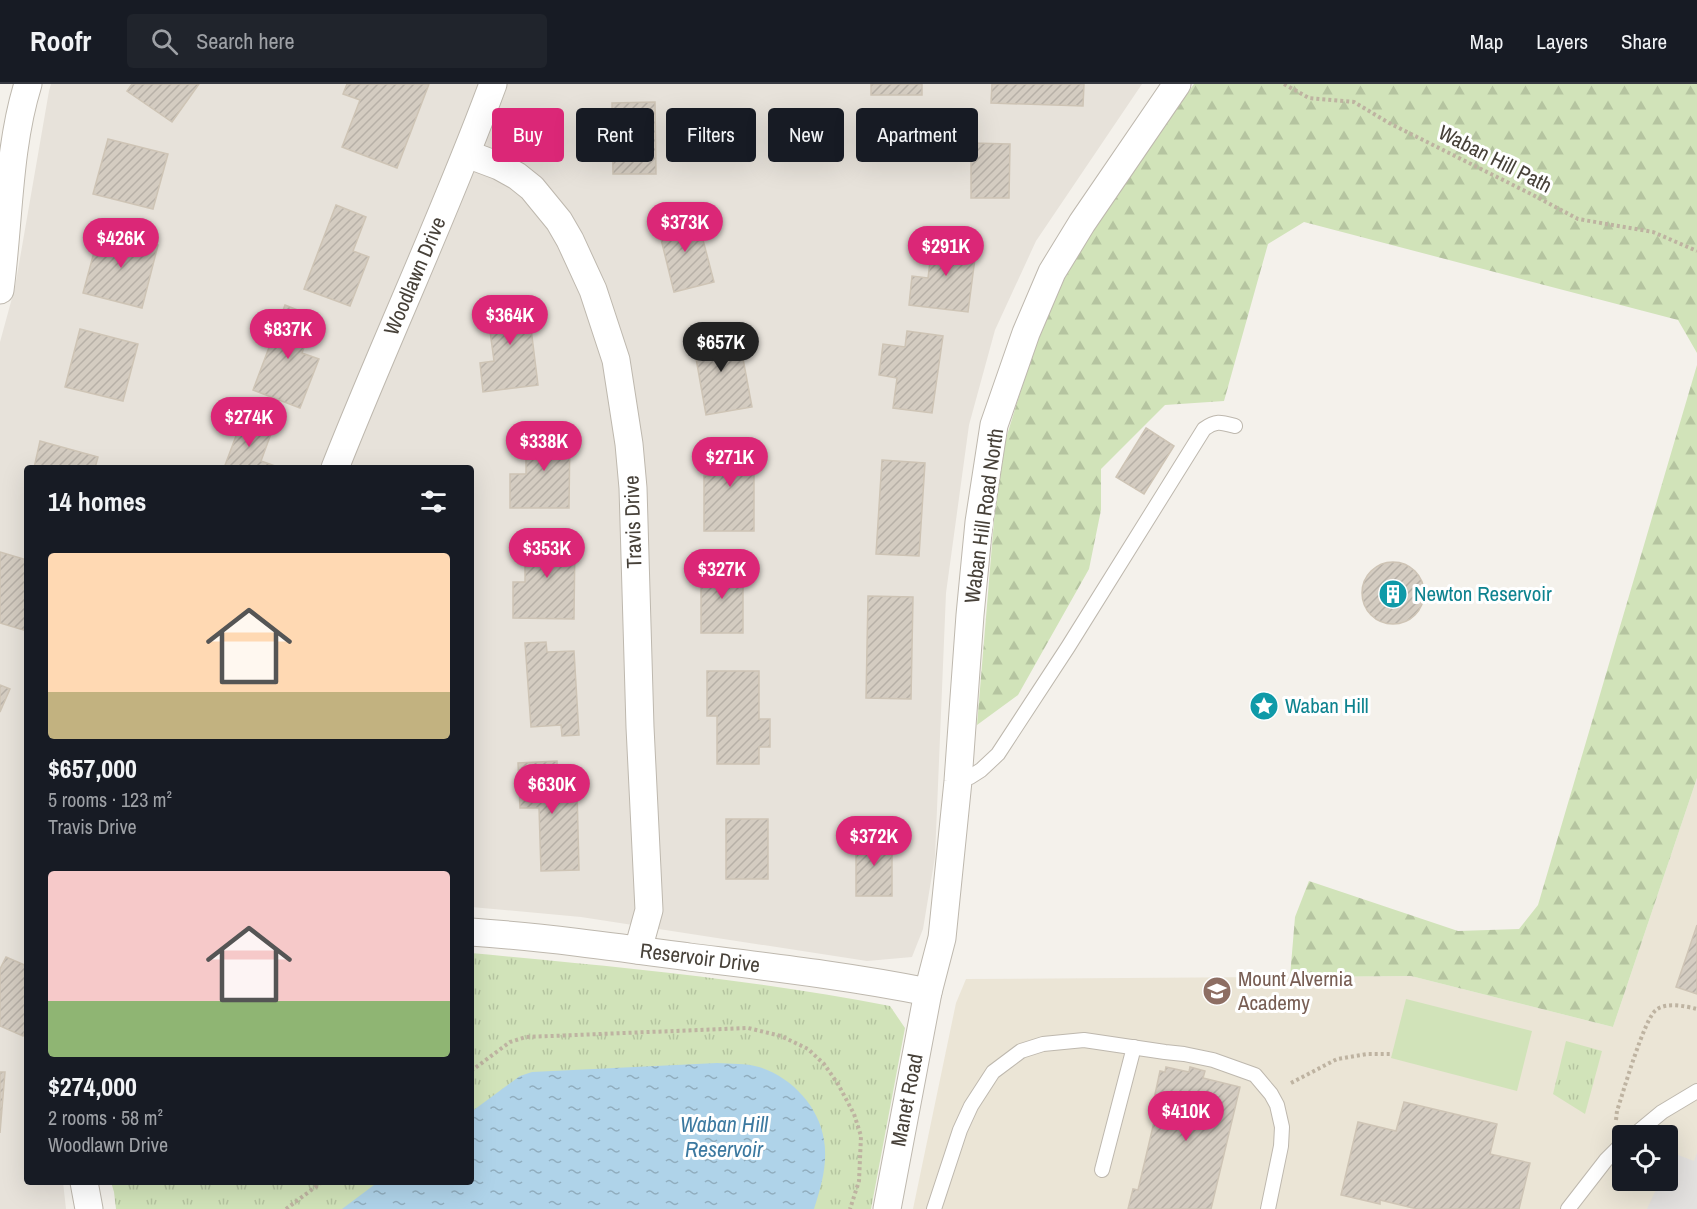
<!DOCTYPE html>
<meta charset="utf-8">
<style>
body{margin:0;font-family:"Archivo Narrow",sans-serif;background:#20242c;color:#f1f3f6;height:100vh;display:flex;flex-direction:column;font-size:22px;white-space:nowrap}
*{box-sizing:border-box;margin:0}
p{font-size:20px;color:#9ea1a6}
.icon{flex:none;width:33px;height:33px;fill:none;stroke:currentColor;stroke-width:2;stroke-linecap:round;stroke-linejoin:round}
.map{position:relative;flex:1;overflow:hidden}
.side{position:absolute;left:24px;top:381px;width:450px;height:720px;display:flex;flex-direction:column;background:#171b24;border-radius:6px;box-shadow:0 6px 24px #0002}
.side>*{flex:none}
.top-card{position:absolute;left:492px;top:24px;width:570px;height:54px;display:flex;gap:12px}
.tools{position:absolute;left:1612px;top:1041px;display:grid;gap:12px}
.tools a{display:grid;place-items:center;width:66px;height:66px;border-radius:6px;background:#171b24;box-shadow:0 6px 24px #0002;font-size:30px}
.price{position:absolute;translate:-50% -51px;padding:0 14px;border-radius:21px;background:#db2777;color:#fff;font-size:20px;line-height:39px;filter:drop-shadow(0 2px 3px #0008)}
.price::after{content:'';position:absolute;left:50%;top:36px;width:18px;height:14px;margin-left:-9px;background:inherit;clip-path:polygon(0 0,100% 0,50% 100%)}
.price.on{background:#222;color:#fff}
ul{padding:0;list-style:none}
li{display:grid;align-content:center;gap:12px;height:318px;padding:0 24px}
li span{display:grid;place-items:center;height:186px;border-radius:6px;color:#555}
li>.icon{margin-inline-start:auto}
span .icon{width:108px;height:108px;fill:#fffc;stroke-width:1}
li b{font-size:26px}
h2{display:flex;justify-content:space-between;align-items:center;height:72px;padding:0 24px;font-size:26px}
.chip{padding:0 21px;border-radius:6px;background:#171b24;box-shadow:0 6px 24px #0002;font-size:21px;line-height:54px}
.chip.on{background:#db2777;color:#fff}
header{display:flex;align-items:center;gap:36px;box-sizing:border-box;height:84px;padding:0 30px;background:#171b24;border-bottom:2px solid #363941}
header strong{font-size:28px}
nav{display:flex;gap:33px;margin-inline-start:auto;font-size:21px}
.search{width:420px;height:54px;background:#20242c;display:flex;align-items:center;gap:15px;box-sizing:border-box;padding:0 21px;border-radius:6px;color:#9ea1a6;font-size:22px}
.map>svg:first-child{display:block}
.residential{fill:#e7e2da}
.education{fill:#ebe5d6;fill-rule:evenodd}
.forest{fill:url(#forest-firs)}
.park{fill:url(#park-tufts)}
.garden{fill:#d1e3b9}
.parking{fill:#e3e1df}
.water{fill:url(#water-ripples)}
.building{fill:url(#building-hatch);stroke:#cec4b5;stroke-width:1.5}
.lines{fill:none;stroke-linecap:round;stroke-linejoin:round}
.service-casing{stroke:#beb8ae;stroke-width:16}
.minor-casing{stroke:#beb8ae;stroke-width:29}
.path{stroke:#beb3a1;stroke-width:4;stroke-dasharray:3 3;stroke-linecap:butt}
.service{stroke:#fff;stroke-width:14}
.minor{stroke:#fff;stroke-width:27}
.labels{text-anchor:middle;stroke-width:6;stroke-linejoin:round;paint-order:stroke}
.street-label{font-size:21px;fill:#474139;stroke:#fff}
.culture-label{font-size:21px;fill:#0d838f;stroke:#fff;text-anchor:start}
.education-label{font-size:21px;fill:#785e54;stroke:#fff;text-anchor:start}
.water-label{font-size:22px;font-style:italic;fill:#3c79a0;stroke:#fff}
</style>
<header>
<strong>Roofr</strong>
<div class="search"><svg class="icon" aria-label="search" viewBox="0 0 24 24"><circle cx="10" cy="10" r="6"/><path d="M15 15l6 6"/></svg>Search here</div>
<nav><a>Map</a><a>Layers</a><a>Share</a></nav>
</header>
<div class="map">
<svg width="1697" height="1125" viewBox="0 0 1697 1125">
<defs>
<pattern id="forest-firs" width="22" height="20" patternUnits="userSpaceOnUse" patternTransform="scale(1.5)"><rect width="22" height="20" fill="#d1e3b9"/><path d="M5 1l3.5 6h-7zM16 11l3.5 6h-7z" fill="#b5c4a0"/></pattern>
<pattern id="park-tufts" width="24" height="20" patternUnits="userSpaceOnUse" patternTransform="scale(1.5)"><rect width="24" height="20" fill="#d1e3b9"/><path d="M3 7l-1-3M5 7V3M7 7l1-3M15 17l-1-3M17 17v-4M19 17l1-3" fill="none" stroke="#b5c4a0"/></pattern>
<pattern id="water-ripples" width="26" height="14" patternUnits="userSpaceOnUse" patternTransform="scale(1.5)"><rect width="26" height="14" fill="#afd3e9"/><path d="M2 4q2-2 4 0t4 0M15 11q2-2 4 0t4 0" fill="none" stroke="#90adbe"/></pattern>
<pattern id="building-hatch" width="6" height="6" patternUnits="userSpaceOnUse" patternTransform="scale(1.5)"><rect width="6" height="6" fill="#d4ccc1"/><path d="M-1 1l2-2M0 6l6-6M5 7l2-2" fill="none" stroke="#b7b0a7"/></pattern>
</defs>
<rect width="100%" height="100%" fill="#f4f1eb"/>
<polygon class="residential" points="51,0 1142,0 1036,157 995,246 969,341 946,509 935,773 923,845 912,873 867,877 581,833 471,823 471,384 27,384 27,1098 63,1098 66,1125 0,1125 0,258 15,203 49,7"/>
<path class="education" d="M1697 694V1125H913L956 919 966 895 1411 892 1613 943ZM1623 1052H1668V1096H1623Z"/>
<g class="forest">
<polygon points="1194,0 1697,0 1697,269 1678,236 1304,138 1268,160 1224,317 1165,321 1101,385 1101,426 1089,485 1018,611 977,641 999,377 1041,241 1069,171"/>
<polygon points="1697,281 1697,694 1613,943 1411,892 1290,893 1295,833 1309,797 1458,847 1519,845 1538,821"/>
</g>
<g class="park">
<path d="M471 869C611 882 751 895 890 922L905 944 871 1125H116L114 1108 111 1098H471Z"/>
<polygon points="1566,957 1602,967 1585,1030 1553,1010"/>
</g>
<polygon class="garden" points="1406,915 1532,947 1517,1007 1391,974"/>
<polygon class="parking" points="1670,1068 1694,1077 1697,1069 1697,1125 1647,1125 1660,1097 1668,1096 1668,1074"/>
<path class="water" d="M717 979C731 980 745 979 759 983 791 993 819 1022 824 1056 828 1080 821 1103 814 1125H342L378 1098H471V1028L520 992 532 988Z"/>
<g class="building">
<polygon points="132,0 199,0 172,38 127,7"/>
<polygon points="347,0 429,0 397,84 342,63 360,16 343,10"/>
<rect x="871" y="0" width="51" height="11"/>
<polygon points="992,0 1084,0 1083,22 991,19"/>
<polygon points="655,18 656,90 613,90 612,19"/>
<polygon points="108,55 168,70 153,125 93,110"/>
<polygon points="971,59 1010,60 1009,114 971,114"/>
<polygon points="336,121 366,133 353,167 369,173 350,222 304,205"/>
<polygon points="696,129 714,198 674,208 657,139"/>
<polygon points="100,146 158,161 142,224 83,209"/>
<polygon points="933,153 977,159 968,228 909,221 912,192 928,194"/>
<polygon points="527,212 538,301 483,308 480,279 494,277 486,217"/>
<polygon points="285,221 315,233 302,269 319,275 300,324 253,306"/>
<polygon points="709,242 711,257 739,253 752,323 706,331 691,246"/>
<polygon points="80,245 138,260 123,317 65,303"/>
<polygon points="907,247 943,252 932,329 893,324 897,294 879,291 883,260 905,263"/>
<polygon points="242,336 272,347 261,377 275,382 274,384 224,384"/>
<polygon points="1146,344 1174,362 1144,410 1116,393"/>
<polygon points="526,346 570,346 569,424 510,424 510,390 526,390"/>
<polygon points="40,357 98,373 95,384 34,384"/>
<polygon points="710,358 754,359 754,447 704,447 704,392 710,392"/>
<polygon points="882,376 925,379 919,472 876,470"/>
<polygon points="525,452 575,452 574,535 513,534 513,498 525,498"/>
<polygon points="0,468 27,476 27,547 0,539"/>
<circle cx="1393" cy="509" r="31"/>
<rect x="701" y="482" width="42" height="67"/>
<polygon points="868,512 913,513 911,615 866,614"/>
<polygon points="546,558 547,568 574,567 579,651 562,652 561,641 531,643 525,559"/>
<polygon points="707,587 759,587 759,635 770,635 770,663 759,663 759,680 717,680 717,632 707,632"/>
<polygon points="0,601 10,605 0,628"/>
<polygon points="557,677 558,707 577,706 579,786 541,787 539,724 520,724 518,679"/>
<rect x="726" y="735" width="42" height="60"/>
<rect x="856" y="753" width="36" height="59"/>
<polygon points="1697,841 1697,910 1676,903"/>
<polygon points="6,873 27,882 27,943 23,952 0,942 0,885"/>
<polygon points="1166,983 1189,988 1190,983 1205,987 1203,994 1240,1003 1211,1125 1128,1125 1133,1105 1138,1106 1159,1017 1154,1015 1160,987 1165,988"/>
<polygon points="0,988 5,988 0,1049"/>
<polygon points="1404,1018 1497,1040 1490,1070 1530,1079 1519,1125 1417,1125 1380,1116 1380,1120 1341,1111 1358,1038 1396,1047"/>
</g>
<g class="lines">
<g class="service-casing">
<g id="service">
<path d="M958 697 970 693 981 686 998 670 1068 563 1204 345C1216 336 1221 338 1235 342"/>
<polyline points="1633,1052 1662,1028 1697,1007"/>
<polyline points="1102,1086 1134,963"/>
<polyline points="934,1125 960,1046 971,1022 993,988 1021,967 1043,960 1084,956 1165,968 1184,970 1213,976 1255,991 1271,1010 1277,1021 1282,1043 1281,1062 1268,1125"/>
<polyline points="1568,1125 1606,1076 1623,1059"/>
</g>
</g>
<g class="minor-casing">
<g id="minor">
<polyline points="467,70 499,82 517,92 532,104 559,137 570,156 593,206 616,276 629,360 633,404 640,643 649,826 638,866"/>
<path d="M0 206C9 139 8 64 28 0"/>
<path d="M335 384C386 255 445 130 493 0"/>
<path d="M471 848C544 853 616 863 689 873 769 883 849 892 928 908"/>
<polyline points="84,1098 89,1125"/>
<polyline points="887,1125 928,908 942,854 958,697 970,531 979,438 994,341 1026,249 1052,188 1082,139 1177,0"/>
</g>
</g>
<g class="path">
<polyline points="1284,0 1309,14 1354,18 1389,39 1531,110 1578,135 1653,148 1697,167"/>
<polyline points="471,987 510,958 526,953 748,944 781,952 808,965 824,980 838,1000 854,1030 861,1052 859,1097 850,1125"/>
<polyline points="1291,999 1337,975 1367,970 1392,970"/>
<path d="M1616 1036 1617 1027C1623 1009 1644 935 1656 926 1666 918 1685 922 1697 925"/>
<polyline points="286,1125 322,1098"/>
</g>
<use href="#service" class="service"/>
<use href="#minor" class="minor"/>
</g>
<defs>
<g id="building-disc" transform="scale(1.5)"><circle r="9.5" fill="#0f9aa8" stroke="#fff"/><path d="M-4-6H4V6H1V3H-1V6H-4ZM-2.5-4.3h1.7v1.8h-1.7ZM.8-4.3h1.7v1.8H.8ZM-2.5-1h1.7V.8h-1.7ZM.8-1h1.7V.8H.8Z" fill="#fff"/></g>
<g id="sight-disc" transform="scale(1.5)"><circle r="9.5" fill="#0f9aa8" stroke="#fff"/><path d="M0-6L1.8-2.2L6-1.7L2.9 1.2L3.7 5.4L0 3.3L-3.7 5.4L-2.9 1.2L-6-1.7L-1.8-2.2Z" fill="#fff"/></g>
<g id="school-disc" transform="scale(1.5)"><circle r="9.5" fill="#8d6e63" stroke="#fff"/><path d="M0-5L7-2L0 1L-7-2ZM-4 1L0 2.5L4 1V4Q0 6-4 4Z" fill="#fff"/></g>
</defs>
<g fill-rule="evenodd">
<use href="#building-disc" x="1393" y="510"/>
<use href="#sight-disc" x="1264" y="622"/>
<use href="#school-disc" x="1217" y="907"/>
</g>
<g class="labels">
<g class="street-label">
<text transform="translate(1495 75) rotate(27)" y="7">Waban Hill Path</text>
<text transform="translate(415 192) rotate(-67)" y="7">Woodlawn Drive</text>
<text transform="translate(984 432) rotate(-82)" y="7">Waban Hill Road North</text>
<text transform="translate(633 438) rotate(-92)" y="7">Travis Drive</text>
<text transform="translate(700 874) rotate(7)" y="7">Reservoir Drive</text>
<text transform="translate(907 1016) rotate(-79)" y="7">Manet Road</text>
</g>
<g class="culture-label">
<text x="1414" y="517">Newton Reservoir</text>
<text x="1285" y="629">Waban Hill</text>
</g>
<g class="education-label">
<text x="1238" y="902">Mount Alvernia<tspan x="1238" dy="24">Academy</tspan></text>
</g>
<g class="water-label">
<text x="724" y="1048">Waban Hill<tspan x="724" dy="25">Reservoir</tspan></text>
</g>
</g>
</svg>
<div class="tools">
<a><svg class="icon" aria-label="locate" viewBox="0 0 24 24"><circle cx="12" cy="12" r="6"/><path d="M12 2v4M12 18v4M2 12h4M18 12h4"/></svg></a>
</div>
<b class="price" style="left:685px;top:169px">$373K</b>
<b class="price" style="left:121px;top:185px">$426K</b>
<b class="price" style="left:946px;top:193px">$291K</b>
<b class="price" style="left:510px;top:262px">$364K</b>
<b class="price" style="left:288px;top:276px">$837K</b>
<b class="price on" style="left:721px;top:289px">$657K</b>
<b class="price" style="left:249px;top:364px">$274K</b>
<b class="price" style="left:544px;top:388px">$338K</b>
<b class="price" style="left:730px;top:404px">$271K</b>
<b class="price" style="left:547px;top:495px">$353K</b>
<b class="price" style="left:722px;top:516px">$327K</b>
<b class="price" style="left:552px;top:731px">$630K</b>
<b class="price" style="left:874px;top:783px">$372K</b>
<b class="price" style="left:1186px;top:1058px">$410K</b>
<div class="top-card">
<a class="chip on">Buy</a>
<a class="chip">Rent</a>
<a class="chip">Filters</a>
<a class="chip">New</a>
<a class="chip">Apartment</a>
</div>
<section class="side">
<h2>14 homes<svg class="icon" aria-label="filters" viewBox="0 0 24 24"><path d="M4 7h16M4 17h16"/><circle cx="9" cy="7" r="2"/><circle cx="15" cy="17" r="2"/></svg></h2>
<ul>
<li><span style="background:linear-gradient(#ffd9b3 75%,#c2b280 0)"><svg class="icon" aria-label="home" viewBox="0 0 24 24"><path d="M3 11l9-7 9 7M6 9v11h12V9"/></svg></span><div><b>$657,000</b><p>5 rooms · 123 m²</p><p>Travis Drive</p></div></li>
<li><span style="background:linear-gradient(#f6c9c9 70%,#8fb573 0)"><svg class="icon" aria-label="home" viewBox="0 0 24 24"><path d="M3 11l9-7 9 7M6 9v11h12V9"/></svg></span><div><b>$274,000</b><p>2 rooms · 58 m²</p><p>Woodlawn Drive</p></div></li>
</ul>
</section>
</div>
